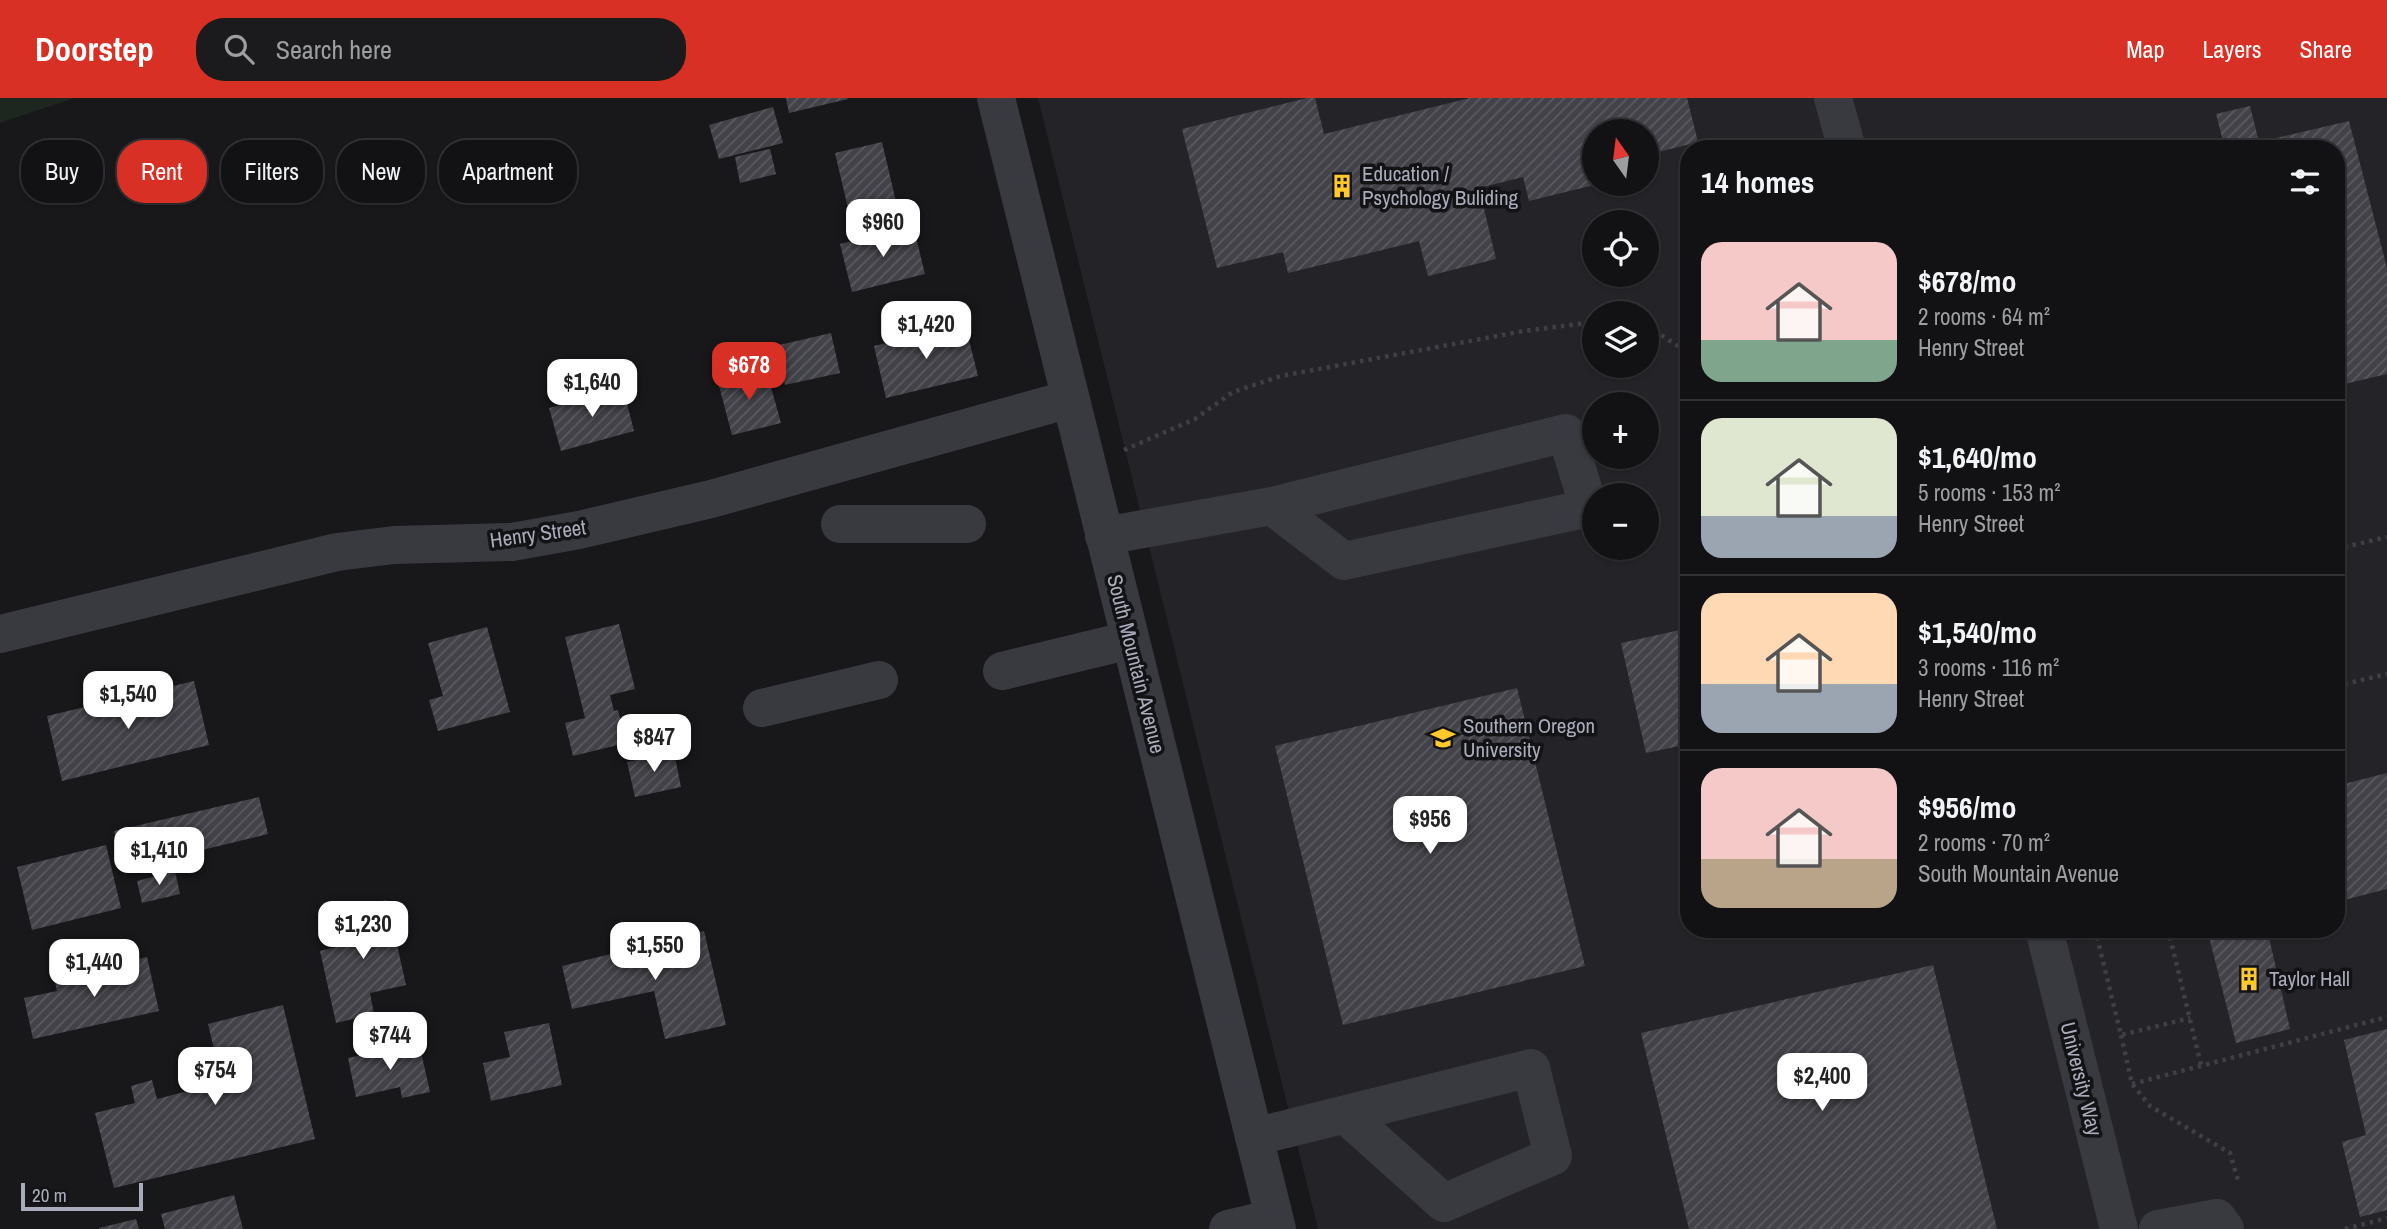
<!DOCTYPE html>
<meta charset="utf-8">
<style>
body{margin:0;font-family:"Archivo Narrow",sans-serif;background:#1b1b1d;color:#f1f3f6;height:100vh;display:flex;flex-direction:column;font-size:26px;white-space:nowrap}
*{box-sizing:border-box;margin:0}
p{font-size:23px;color:#9c9ea0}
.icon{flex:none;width:38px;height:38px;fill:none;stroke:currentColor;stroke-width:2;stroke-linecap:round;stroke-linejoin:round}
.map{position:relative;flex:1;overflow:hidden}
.panel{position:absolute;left:1680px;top:42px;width:665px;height:798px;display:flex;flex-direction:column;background:#121214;border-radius:28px;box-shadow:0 2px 5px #0004,0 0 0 2px #313234}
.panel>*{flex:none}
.hud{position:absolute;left:21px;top:42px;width:665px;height:63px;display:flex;gap:14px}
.needle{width:46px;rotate:346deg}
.fabs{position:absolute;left:1582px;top:21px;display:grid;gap:14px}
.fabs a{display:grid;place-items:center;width:77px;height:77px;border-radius:50%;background:#121214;box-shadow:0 2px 5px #0004,0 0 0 2px #313234;font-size:35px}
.scale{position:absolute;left:21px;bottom:18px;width:122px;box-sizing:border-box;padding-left:7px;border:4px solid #a9adbb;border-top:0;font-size:19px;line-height:24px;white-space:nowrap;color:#a9adbb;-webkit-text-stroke:5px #131316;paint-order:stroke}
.price{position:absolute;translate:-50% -60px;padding:0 16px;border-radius:14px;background:#fff;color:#222;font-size:23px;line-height:46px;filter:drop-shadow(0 2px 4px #0008)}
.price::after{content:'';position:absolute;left:50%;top:42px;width:21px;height:16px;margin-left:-10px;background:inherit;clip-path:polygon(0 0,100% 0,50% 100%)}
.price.current{background:#d93025;color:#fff}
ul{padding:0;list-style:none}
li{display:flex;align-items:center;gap:21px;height:175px;padding:0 21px}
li+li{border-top:2px solid #313234}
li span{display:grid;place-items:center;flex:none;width:196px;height:140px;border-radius:21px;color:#555}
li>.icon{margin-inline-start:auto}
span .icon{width:84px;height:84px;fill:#fffc;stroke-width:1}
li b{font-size:30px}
h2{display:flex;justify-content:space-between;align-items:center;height:84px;padding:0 21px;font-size:30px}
.pill{padding:0 24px;border-radius:28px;background:#121214;box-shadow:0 2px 5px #0004,0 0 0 2px #313234;font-size:24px;line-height:63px}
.pill.current{background:#d93025;color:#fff}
header{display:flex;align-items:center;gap:42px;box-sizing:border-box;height:98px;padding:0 35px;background:#d93025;color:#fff}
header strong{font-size:33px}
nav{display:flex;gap:38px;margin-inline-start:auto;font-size:24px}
.search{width:490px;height:63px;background:#1b1b1d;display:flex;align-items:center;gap:18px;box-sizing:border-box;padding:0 24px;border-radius:28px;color:#9c9ea0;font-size:26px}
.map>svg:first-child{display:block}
.built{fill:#242428;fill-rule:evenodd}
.green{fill:#1d261f}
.building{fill:url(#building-hatch)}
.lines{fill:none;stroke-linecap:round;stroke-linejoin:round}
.path{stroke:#3f4047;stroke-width:4.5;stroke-dasharray:3.5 5;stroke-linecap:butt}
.minor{stroke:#393940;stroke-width:38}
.labels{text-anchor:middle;stroke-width:7;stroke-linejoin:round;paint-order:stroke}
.poi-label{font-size:21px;fill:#a9adbb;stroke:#131316;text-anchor:start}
.street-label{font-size:21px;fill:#a9adbb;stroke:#131316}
</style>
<header>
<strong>Doorstep</strong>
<div class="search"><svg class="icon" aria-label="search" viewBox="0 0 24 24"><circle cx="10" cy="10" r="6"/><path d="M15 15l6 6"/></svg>Search here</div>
<nav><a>Map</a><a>Layers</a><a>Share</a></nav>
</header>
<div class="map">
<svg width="2387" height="1131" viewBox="0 0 2387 1131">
<defs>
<pattern id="building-hatch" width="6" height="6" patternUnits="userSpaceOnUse" patternTransform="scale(1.75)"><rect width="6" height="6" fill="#424248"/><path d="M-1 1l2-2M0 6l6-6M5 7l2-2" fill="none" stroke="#5a5b60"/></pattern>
</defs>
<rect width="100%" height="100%" fill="#18181b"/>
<path class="built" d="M1038 0H2387V1131H1318ZM1594 33H1647V86H1594ZM1689 51H2336V831H1689ZM1594 124H1647V177H1594ZM1594 215H1647V268H1594ZM1594 306H1647V359H1594ZM1594 397H1647V450H1594Z"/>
<polygon class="green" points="0,0 75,0 0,25"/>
<g class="building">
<polygon points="786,0 847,0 848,1 789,15"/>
<polygon points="1307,0 1315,0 1324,36 1470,0 1687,0 1698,44 1647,57 1647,33 1594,33 1594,87 1529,103 1523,79 1479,90 1496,161 1428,178 1419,143 1288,175 1283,154 1217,170 1182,31"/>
<polygon points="2250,8 2259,44 2349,23 2387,170 2387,276 2336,288 2336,51 2225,51 2216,16"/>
<polygon points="773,9 783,45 719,61 709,27"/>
<polygon points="882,44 898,112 851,123 835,55"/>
<polygon points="770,51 776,76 740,85 735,59"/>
<polygon points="913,127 925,176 852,194 840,146"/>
<polygon points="965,226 978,278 886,300 874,248"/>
<polygon points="831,235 840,275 785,287 775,248"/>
<polygon points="766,271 781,325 732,337 718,284"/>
<polygon points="623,290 634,333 561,353 549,310"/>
<polygon points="619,526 635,591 610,597 614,613 618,612 626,645 573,658 565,625 585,620 565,539"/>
<polygon points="487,529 510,614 438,633 429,602 443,598 428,545"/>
<polygon points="1689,530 1689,646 1646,655 1621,545"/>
<polygon points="194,583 209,647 62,683 47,618"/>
<polygon points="1517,590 1585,868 1343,927 1275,648"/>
<polygon points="674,654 681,689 635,699 627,664"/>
<polygon points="2387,675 2387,791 2336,804 2336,688"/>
<polygon points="259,699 268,736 123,771 114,733"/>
<polygon points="106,747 121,810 32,832 17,769"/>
<polygon points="175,773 180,796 142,805 137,783"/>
<polygon points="387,802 406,887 370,895 374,916 336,925 320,853 348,846 341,812"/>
<polygon points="2207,831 2267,831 2290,931 2236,945"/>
<polygon points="704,833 726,927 665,941 654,893 572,911 562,868"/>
<polygon points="147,859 159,913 33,941 24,900 57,893 54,880"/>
<polygon points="1933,867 1997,1131 1689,1131 1641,935"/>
<polygon points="283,907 315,1041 114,1090 95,1015 135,1005 131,988 152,982 157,1001 222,984 208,926"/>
<polygon points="549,925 562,987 491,1003 483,965 510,959 504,934"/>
<polygon points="2387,931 2387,1112 2360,1119 2342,1044 2366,1037 2344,942"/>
<polygon points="419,945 430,994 402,1000 400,989 356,999 348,960"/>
<polygon points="234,1097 243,1131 165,1131 161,1116"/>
<polygon points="136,1121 139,1131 99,1131 99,1130"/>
</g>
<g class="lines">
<g class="path">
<polyline points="1647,228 1689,255"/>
<polyline points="1124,352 1195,321 1233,294 1281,278 1524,233 1594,224"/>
<polyline points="2336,451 2387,439"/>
<polyline points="2336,588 2387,576"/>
<polyline points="2095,831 2121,937 2190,920"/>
<polyline points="2168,831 2201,967"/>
<polyline points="2121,937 2132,986 2150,1008 2230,1055 2239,1086"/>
<polyline points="2132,986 2387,919"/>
<polyline points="2345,1131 2387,1120"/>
</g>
<g class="minor">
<polyline points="996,0 1277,1131"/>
<polyline points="1833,0 1847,51"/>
<polyline points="840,426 967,426"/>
<polyline points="1104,438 1272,408 1566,335 1589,410 1344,463 1272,408"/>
<polyline points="0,536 337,454 394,447 512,444 579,432 711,401 1070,301"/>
<polyline points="1002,573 1130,542"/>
<polyline points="762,610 879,582"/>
<polyline points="2044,831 2119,1131"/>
<polyline points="1254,1039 1531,970 1553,1058 1444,1105 1346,1017"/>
<polyline points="1228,1131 1274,1120"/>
<polyline points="2158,1131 2217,1120 2225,1131"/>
</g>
</g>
<defs>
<g id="building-bare" transform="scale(1.89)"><path d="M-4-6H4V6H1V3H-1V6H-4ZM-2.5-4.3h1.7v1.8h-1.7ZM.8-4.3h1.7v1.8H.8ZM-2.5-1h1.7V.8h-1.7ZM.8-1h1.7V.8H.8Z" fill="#ffc92c" stroke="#131316" stroke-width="2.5" paint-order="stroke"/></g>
<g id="university-bare" transform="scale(1.89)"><path d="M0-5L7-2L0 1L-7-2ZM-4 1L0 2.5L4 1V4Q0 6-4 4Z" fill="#ffc92c" stroke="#131316" stroke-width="2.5" paint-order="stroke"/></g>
</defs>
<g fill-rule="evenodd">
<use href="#building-bare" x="1342" y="88"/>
<use href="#university-bare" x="1443" y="640"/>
<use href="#building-bare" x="2249" y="881"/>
</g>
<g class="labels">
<g class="poi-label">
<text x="1362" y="83">Education /<tspan x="1362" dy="24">Psychology Buliding</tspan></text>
<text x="1463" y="635">Southern Oregon<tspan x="1463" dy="24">University</tspan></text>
<text x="2269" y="888">Taylor Hall</text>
</g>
<g class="street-label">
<text transform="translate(538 436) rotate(-8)" y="7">Henry Street</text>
<text transform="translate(1136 566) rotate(76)" y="7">South Mountain Avenue</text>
<text transform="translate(2081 981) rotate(76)" y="7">University Way</text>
</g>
</g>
</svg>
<div class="fabs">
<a><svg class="needle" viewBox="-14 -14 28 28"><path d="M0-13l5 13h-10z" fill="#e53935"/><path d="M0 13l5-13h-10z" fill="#9c9ea0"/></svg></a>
<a><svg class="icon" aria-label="locate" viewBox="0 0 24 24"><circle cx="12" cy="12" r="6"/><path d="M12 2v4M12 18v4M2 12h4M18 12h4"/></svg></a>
<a><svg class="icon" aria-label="layers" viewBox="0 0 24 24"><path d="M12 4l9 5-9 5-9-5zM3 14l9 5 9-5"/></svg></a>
<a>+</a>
<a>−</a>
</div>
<div class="scale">20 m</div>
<b class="price" style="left:883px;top:161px">$960</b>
<b class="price" style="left:926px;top:263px">$1,420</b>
<b class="price current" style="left:749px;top:304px">$678</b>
<b class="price" style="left:592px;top:321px">$1,640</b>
<b class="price" style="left:128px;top:633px">$1,540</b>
<b class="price" style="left:654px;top:676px">$847</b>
<b class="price" style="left:1430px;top:758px">$956</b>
<b class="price" style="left:159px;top:789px">$1,410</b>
<b class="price" style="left:363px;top:863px">$1,230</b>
<b class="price" style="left:655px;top:884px">$1,550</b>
<b class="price" style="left:94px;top:901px">$1,440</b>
<b class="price" style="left:390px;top:974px">$744</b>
<b class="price" style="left:215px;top:1009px">$754</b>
<b class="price" style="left:1822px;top:1015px">$2,400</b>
<div class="hud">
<a class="pill">Buy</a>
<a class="pill current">Rent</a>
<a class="pill">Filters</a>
<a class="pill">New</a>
<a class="pill">Apartment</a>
</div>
<section class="panel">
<h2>14 homes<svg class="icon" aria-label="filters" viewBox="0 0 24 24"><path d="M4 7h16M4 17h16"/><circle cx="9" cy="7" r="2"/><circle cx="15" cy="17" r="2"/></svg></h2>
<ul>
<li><span style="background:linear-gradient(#f6c9c9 70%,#7fa58c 0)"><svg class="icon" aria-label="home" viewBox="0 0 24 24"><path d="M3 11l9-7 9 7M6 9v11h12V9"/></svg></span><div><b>$678/mo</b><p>2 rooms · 64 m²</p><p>Henry Street</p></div></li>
<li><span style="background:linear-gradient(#dfe7d0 70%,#9aa5b1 0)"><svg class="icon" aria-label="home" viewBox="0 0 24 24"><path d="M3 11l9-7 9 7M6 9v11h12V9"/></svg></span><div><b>$1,640/mo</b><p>5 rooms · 153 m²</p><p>Henry Street</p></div></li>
<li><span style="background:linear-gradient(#ffd9b3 65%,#9aa5b1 0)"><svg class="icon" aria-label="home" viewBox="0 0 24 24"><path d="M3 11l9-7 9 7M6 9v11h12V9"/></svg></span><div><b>$1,540/mo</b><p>3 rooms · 116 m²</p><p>Henry Street</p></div></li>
<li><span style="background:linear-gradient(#f6c9c9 65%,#b9a48a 0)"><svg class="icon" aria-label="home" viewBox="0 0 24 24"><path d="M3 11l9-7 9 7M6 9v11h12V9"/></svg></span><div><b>$956/mo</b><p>2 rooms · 70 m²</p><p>South Mountain Avenue</p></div></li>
</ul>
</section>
</div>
